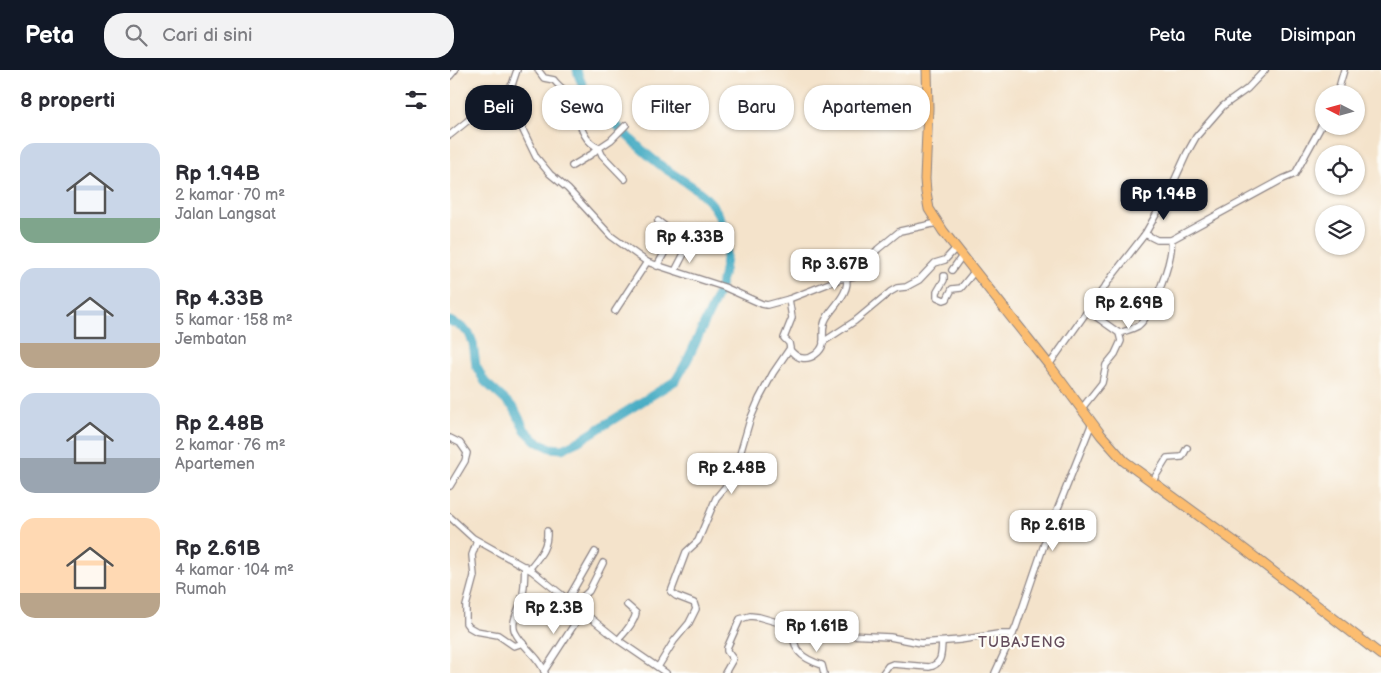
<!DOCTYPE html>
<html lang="id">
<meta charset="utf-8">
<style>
body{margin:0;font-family:"Balsamiq Sans",sans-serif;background:#f2f2f3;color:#2b2b33;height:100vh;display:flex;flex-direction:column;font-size:19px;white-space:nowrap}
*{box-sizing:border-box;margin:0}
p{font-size:16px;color:#7c7c81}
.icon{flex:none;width:28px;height:28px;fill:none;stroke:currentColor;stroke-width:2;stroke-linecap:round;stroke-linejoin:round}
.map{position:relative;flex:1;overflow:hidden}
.sheet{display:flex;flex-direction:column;background:#fff;width:450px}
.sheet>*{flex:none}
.guide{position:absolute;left:15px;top:15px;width:475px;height:45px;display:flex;gap:10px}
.needle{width:32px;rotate:276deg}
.controls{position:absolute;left:865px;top:15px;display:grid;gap:10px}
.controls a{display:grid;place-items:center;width:50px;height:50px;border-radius:50%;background:#fff;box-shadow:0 1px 4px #0004;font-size:25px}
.price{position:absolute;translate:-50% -42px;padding:0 11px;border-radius:10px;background:#fff;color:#222;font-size:16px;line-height:32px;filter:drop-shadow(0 1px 2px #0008)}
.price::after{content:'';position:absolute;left:50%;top:30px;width:15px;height:11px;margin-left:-8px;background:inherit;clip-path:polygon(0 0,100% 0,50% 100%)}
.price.active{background:#111827;color:#fff}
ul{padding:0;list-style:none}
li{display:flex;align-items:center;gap:15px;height:125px;padding:0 20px}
li span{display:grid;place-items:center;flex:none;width:140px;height:100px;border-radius:15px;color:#555}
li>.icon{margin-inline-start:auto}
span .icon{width:60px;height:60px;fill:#fffc;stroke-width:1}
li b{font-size:21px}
h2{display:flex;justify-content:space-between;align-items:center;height:60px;padding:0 20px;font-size:21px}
.pill{padding:0 18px;border-radius:20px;background:#fff;box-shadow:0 1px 4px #0004;font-size:18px;line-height:45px}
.pill.active{background:#111827;color:#fff}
header{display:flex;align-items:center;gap:30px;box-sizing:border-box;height:70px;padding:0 25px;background:#111827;color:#fff}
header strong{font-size:24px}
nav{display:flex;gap:28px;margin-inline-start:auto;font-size:18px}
.search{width:350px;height:45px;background:#f2f2f3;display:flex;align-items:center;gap:12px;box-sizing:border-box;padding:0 18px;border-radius:20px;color:#7c7c81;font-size:19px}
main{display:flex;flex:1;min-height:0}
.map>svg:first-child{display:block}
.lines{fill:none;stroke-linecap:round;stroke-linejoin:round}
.river{stroke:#44abc3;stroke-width:9}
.minor-casing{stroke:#8b8283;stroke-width:8}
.primary-casing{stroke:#8b8283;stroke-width:11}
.minor{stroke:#fff;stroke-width:5.5}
.primary{stroke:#fcbd6f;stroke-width:9}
.labels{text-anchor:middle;stroke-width:4.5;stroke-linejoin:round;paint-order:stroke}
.quarter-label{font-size:15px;letter-spacing:1px;fill:#644d5c;stroke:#fdfcf7}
</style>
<header>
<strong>Peta</strong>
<div class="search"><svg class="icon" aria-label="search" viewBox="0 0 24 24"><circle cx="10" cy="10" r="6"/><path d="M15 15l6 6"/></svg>Cari di sini</div>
<nav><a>Peta</a><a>Rute</a><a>Disimpan</a></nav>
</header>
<main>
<section class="sheet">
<h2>8 properti<svg class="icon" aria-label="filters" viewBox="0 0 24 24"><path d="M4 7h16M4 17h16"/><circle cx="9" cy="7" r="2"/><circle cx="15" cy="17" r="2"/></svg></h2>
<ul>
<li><span style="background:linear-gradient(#c9d6e8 75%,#7fa58c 0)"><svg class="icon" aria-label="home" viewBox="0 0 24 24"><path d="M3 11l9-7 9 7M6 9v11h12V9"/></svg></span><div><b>Rp 1.94B</b><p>2 kamar · 70 m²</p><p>Jalan Langsat</p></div></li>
<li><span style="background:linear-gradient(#c9d6e8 75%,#b9a48a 0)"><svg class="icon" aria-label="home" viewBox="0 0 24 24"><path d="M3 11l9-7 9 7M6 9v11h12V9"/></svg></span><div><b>Rp 4.33B</b><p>5 kamar · 158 m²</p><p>Jembatan</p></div></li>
<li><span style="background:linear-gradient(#c9d6e8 65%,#9aa5b1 0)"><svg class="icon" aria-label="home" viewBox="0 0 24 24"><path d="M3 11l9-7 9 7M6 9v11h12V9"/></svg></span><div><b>Rp 2.48B</b><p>2 kamar · 76 m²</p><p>Apartemen</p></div></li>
<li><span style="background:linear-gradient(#ffd9b3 75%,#b9a48a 0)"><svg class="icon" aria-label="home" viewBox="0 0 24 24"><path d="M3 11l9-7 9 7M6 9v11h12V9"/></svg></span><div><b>Rp 2.61B</b><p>4 kamar · 104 m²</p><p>Rumah</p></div></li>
</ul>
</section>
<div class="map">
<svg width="931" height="603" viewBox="0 0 931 603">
<rect width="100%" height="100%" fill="#fdfcf7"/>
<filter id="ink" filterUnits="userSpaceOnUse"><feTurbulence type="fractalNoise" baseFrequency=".02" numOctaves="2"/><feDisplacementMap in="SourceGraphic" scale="10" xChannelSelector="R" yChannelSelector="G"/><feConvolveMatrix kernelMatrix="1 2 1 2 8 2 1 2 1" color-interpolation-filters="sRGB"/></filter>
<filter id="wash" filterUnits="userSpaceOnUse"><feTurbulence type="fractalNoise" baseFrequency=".0096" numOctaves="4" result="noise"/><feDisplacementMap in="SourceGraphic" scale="20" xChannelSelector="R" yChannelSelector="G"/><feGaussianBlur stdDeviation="1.12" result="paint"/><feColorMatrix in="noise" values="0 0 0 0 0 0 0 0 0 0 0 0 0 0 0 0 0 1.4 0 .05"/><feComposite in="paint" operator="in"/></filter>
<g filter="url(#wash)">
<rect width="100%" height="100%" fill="#f4e3cb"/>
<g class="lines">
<path class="river" d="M0 251 10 256 19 263 23 273 26 296 35 312 64 338 75 360 86 371 101 378 112 379 129 371 225 311C238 293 246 270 256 250 274 216 289 166 260 132 247 116 225 107 209 94 191 80 174 63 159 47 146 34 131 19 127 0"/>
</g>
</g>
<g filter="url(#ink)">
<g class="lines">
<g class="minor-casing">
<g id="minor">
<polyline points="67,0 62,15 63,32 71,56 86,87 100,104 118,119 161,166 197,192 274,217 312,234 317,235 339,229 390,209 404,206 428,179 450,161 487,153"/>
<path d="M88 0 94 8 104 10C109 17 116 20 120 27 130 44 128 69 149 78L161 70 176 55"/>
<polyline points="0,6 5,0"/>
<polyline points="887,24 894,0"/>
<polyline points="0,65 62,15"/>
<polyline points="149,78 152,85 175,109"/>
<polyline points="122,96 142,84 148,78"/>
<polyline points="721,170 833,109 845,104 874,51"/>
<polyline points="207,196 225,164 208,151"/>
<polyline points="502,200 512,186"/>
<polyline points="225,201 237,178"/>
<polyline points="494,206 494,210 487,222 487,227 494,230 497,229 502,219 511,218 524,202"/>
<polyline points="165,241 197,192"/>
<path d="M669 263C675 261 683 259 688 256 703 244 724 188 721 170H707L695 164"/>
<polyline points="373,272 405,251 440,222 447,218 456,217 469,210 485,193 495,190 506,178"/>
<path d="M340 280C343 283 347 288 352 288 361 290 371 282 373 274 374 265 371 256 377 247 384 236 401 221 396 207"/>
<polyline points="599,295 663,205 695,164 721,118 737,83 746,67 773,36 797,19 815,0"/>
<polyline points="632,338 652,313 656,295 665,284 671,271 669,263 638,241"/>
<polyline points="0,368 10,373 17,383 15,391 0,416"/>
<polyline points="702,412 717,388 732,387 737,378"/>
<polyline points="0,447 23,468 82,501 168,570 216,603"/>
<polyline points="27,471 22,485 24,506 16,536 16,553 19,557 26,561 48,565 64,576 73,573"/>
<path d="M75 496C74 507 75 518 72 528 70 538 60 552 65 562 72 577 90 587 95 603"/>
<path d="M79 499C89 487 98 478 97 461"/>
<polyline points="118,529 145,482"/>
<polyline points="125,534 139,521 153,493"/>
<path d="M344 557C341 580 351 588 372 595L374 603"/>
<path d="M168 570C175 562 184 553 186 543L177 535"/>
<polyline points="208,597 224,571 239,553 246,539 244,533 226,526 221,522 236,482 248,471 266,428 276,416 288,391 300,350 309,329 323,303 340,278 339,273 334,268 342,248 339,229"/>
<polyline points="94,601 133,541"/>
<polyline points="275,603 283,589 277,581 277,578 290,549 300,546 309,547 344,557 398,565 440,567 471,573 510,570 548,564 563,564"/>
<path d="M433 603 438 596 443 594 479 597C493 594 491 583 492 572"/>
<polyline points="545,603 566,557 598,463 642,353"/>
</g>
</g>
<g class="primary-casing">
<polyline id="primary" points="477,0 478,38 475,109 476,122 479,139 493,161 599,295 651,365 674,391 789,475 931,585"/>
</g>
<use href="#minor" class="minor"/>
<use href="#primary" class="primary"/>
</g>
</g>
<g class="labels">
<g class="quarter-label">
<text x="572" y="577">TUBAJENG</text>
</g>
</g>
</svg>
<div class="controls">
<a><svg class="needle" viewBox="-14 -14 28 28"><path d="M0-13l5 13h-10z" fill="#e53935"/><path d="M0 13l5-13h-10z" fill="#7c7c81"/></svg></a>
<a><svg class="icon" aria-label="locate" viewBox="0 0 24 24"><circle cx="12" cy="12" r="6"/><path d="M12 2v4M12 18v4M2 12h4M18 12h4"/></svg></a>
<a><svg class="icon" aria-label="layers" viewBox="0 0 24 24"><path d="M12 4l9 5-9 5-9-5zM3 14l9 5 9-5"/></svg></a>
</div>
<b class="price active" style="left:714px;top:151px">Rp 1.94B</b>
<b class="price" style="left:240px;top:194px">Rp 4.33B</b>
<b class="price" style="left:385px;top:221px">Rp 3.67B</b>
<b class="price" style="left:679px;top:260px">Rp 2.69B</b>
<b class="price" style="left:282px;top:425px">Rp 2.48B</b>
<b class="price" style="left:603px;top:482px">Rp 2.61B</b>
<b class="price" style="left:104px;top:565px">Rp 2.3B</b>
<b class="price" style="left:367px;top:583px">Rp 1.61B</b>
<div class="guide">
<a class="pill active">Beli</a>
<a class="pill">Sewa</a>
<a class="pill">Filter</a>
<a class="pill">Baru</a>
<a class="pill">Apartemen</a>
</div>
</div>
</main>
